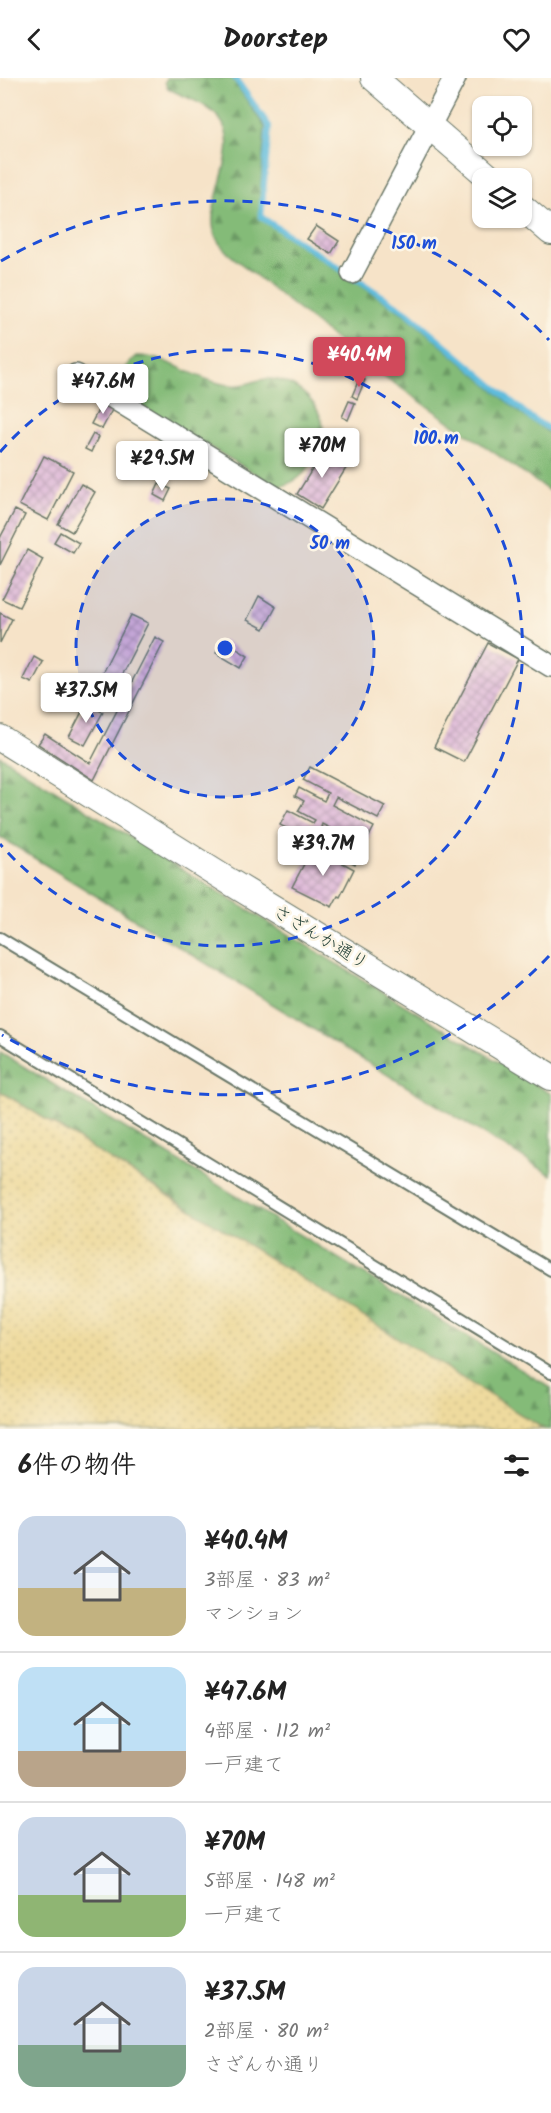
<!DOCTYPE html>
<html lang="ja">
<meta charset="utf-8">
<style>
body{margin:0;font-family:Kalam,"Klee One",sans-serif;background:#f2f2f2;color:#222;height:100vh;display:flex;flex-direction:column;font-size:22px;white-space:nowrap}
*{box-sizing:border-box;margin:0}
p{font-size:20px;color:#767676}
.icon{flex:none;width:33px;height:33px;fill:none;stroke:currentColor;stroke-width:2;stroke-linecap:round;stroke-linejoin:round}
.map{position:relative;height:1351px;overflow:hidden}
.details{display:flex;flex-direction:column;background:#fff;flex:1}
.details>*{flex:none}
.tools{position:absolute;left:472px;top:18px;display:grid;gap:12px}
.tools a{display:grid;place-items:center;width:60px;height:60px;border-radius:12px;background:#fff;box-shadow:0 2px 4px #0004;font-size:30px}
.price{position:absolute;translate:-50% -51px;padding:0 14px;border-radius:6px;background:#fff;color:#222;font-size:20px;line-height:39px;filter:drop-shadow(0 2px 3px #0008)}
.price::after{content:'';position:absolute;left:50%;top:36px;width:18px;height:14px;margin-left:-9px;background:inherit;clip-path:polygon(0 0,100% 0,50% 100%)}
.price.selected{background:#d1495b;color:#fff}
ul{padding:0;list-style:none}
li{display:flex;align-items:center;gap:18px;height:150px;padding:0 18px}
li+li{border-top:2px solid #e0e0e0}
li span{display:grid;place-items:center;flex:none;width:168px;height:120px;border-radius:18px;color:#555}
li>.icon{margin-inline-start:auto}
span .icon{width:72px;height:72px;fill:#fffc;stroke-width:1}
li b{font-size:26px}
h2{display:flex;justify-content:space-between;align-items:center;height:72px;padding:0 18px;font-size:26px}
header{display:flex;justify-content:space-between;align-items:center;height:78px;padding:0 18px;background:#fff;font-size:27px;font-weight:700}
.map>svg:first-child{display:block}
.forest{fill:url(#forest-firs);stroke:#527c56;stroke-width:1.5}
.sand{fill:url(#sand-dots);stroke:#868c69;stroke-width:1.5}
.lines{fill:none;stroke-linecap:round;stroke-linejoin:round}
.stream{stroke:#5fbcdd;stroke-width:6}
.building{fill:url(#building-cross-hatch)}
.service-casing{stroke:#6a7768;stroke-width:14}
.minor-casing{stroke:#6a7768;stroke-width:24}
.tertiary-casing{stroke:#6a7768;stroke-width:28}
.service{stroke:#fff;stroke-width:10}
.minor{stroke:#fff;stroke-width:21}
.tertiary{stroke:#fff;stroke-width:26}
.ring{fill:none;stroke:#1d4ed8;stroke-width:3;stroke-dasharray:10 8}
.labels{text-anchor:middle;stroke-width:5;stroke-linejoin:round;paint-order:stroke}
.street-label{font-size:18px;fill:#1f3d34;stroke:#fcf5e5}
.centre{fill:#1d4ed8;stroke:#fcf5e5;stroke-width:3}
.ring-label{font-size:18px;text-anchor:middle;font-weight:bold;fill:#1d4ed8;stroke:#fcf5e5;stroke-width:5;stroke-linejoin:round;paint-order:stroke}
</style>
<header><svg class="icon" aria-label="back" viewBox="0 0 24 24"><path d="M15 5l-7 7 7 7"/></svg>Doorstep<svg class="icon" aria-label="heart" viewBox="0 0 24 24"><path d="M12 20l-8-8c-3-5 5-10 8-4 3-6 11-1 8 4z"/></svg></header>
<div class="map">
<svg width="551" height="1351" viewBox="0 0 551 1351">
<defs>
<pattern id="forest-firs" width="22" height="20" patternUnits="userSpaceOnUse" patternTransform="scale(1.5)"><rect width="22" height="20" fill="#84bb78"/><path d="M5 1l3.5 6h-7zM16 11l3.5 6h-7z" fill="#6b9963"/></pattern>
<pattern id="sand-dots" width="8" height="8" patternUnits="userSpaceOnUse" patternTransform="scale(1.5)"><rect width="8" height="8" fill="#eeda9e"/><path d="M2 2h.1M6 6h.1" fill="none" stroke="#ccbc89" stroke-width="1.8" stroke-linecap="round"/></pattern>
<pattern id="building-cross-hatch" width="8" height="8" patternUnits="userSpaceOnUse" patternTransform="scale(1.5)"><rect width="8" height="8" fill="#dbb3d7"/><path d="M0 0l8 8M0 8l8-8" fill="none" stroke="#b193af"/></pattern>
</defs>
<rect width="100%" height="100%" fill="#fcf5e5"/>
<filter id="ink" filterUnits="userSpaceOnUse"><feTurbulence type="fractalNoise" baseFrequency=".0167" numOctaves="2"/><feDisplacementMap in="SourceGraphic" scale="12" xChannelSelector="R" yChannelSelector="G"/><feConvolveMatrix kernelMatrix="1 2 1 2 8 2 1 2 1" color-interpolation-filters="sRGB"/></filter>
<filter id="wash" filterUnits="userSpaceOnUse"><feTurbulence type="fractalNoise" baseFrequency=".008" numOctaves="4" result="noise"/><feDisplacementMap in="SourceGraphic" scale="24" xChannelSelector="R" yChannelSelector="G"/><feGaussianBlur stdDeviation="1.35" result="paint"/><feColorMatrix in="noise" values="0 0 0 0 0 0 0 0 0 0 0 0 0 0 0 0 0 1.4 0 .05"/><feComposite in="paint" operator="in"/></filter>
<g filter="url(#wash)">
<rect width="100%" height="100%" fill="#f6e3c8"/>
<g class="forest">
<path d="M167 0H232L265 49 259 140 406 237 524 338 551 356V414L365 285 229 176C222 169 216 163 214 153 206 120 244 70 219 40 204 23 186 21 168 10L165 4Z"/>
<path d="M137 278C165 278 189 297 215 304 225 307 236 309 246 306 257 303 266 299 278 302 307 309 333 340 319 370 310 391 300 404 278 409L130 322C115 304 119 292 137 278Z"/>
<polygon points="0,678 220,815 551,1016 551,1097 0,759"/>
<polygon points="0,974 551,1310 551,1351 544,1351 0,1013"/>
</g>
<polygon class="sand" points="0,1013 544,1351 0,1351"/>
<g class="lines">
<polyline class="stream" points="235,0 269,48 261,139 408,235 531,340 551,352"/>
</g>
<g id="blocks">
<g class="building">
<polygon points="316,148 339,163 331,176 307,161"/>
<polygon points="360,299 365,302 357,321 352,318"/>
<polygon points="103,323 114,328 102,351 91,346"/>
<polygon points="349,323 355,325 348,342 342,339"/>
<polygon points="93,356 98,359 91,374 85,371"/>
<polygon points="324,372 348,387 321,431 297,416"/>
<polygon points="44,378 73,393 48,442 19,427"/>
<polygon points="81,406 95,414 72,454 58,446"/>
<polygon points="159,406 171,411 165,423 154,417"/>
<polygon points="15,432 25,437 0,487 0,460"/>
<polygon points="60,454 79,465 73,475 54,464"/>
<polygon points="27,472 43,481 19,529 2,521"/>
<polygon points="259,518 276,529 264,551 247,542"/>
<polygon points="0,535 12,541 0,565"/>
<polygon points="131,537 148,545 109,621 93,613"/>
<polygon points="155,559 164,564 94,702 38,666 45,656 90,685"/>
<polygon points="223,562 248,578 241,590 216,575"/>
<polygon points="488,565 518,581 464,684 434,669"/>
<polygon points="34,579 43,584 32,605 23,601"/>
<polygon points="86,626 103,634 85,667 69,659"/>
<polygon points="310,689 385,728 378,741 336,719 332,727 374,749 364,768 322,746 321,749 363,771 355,786 280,747 288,732 313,745 315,742 298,733 304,723 295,718 299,710 324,723 328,715 303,702"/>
<polygon points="313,769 354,791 340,819 338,818 332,829 292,809"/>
</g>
</g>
</g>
<g filter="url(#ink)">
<use href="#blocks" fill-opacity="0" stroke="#6a7768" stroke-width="1.5"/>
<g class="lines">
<g class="service-casing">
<g id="service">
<polyline points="0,860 551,1192"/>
<polyline points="0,958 551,1295"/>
</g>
</g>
<g class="minor-casing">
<g id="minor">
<polyline points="352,195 455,0"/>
<polyline points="76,297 551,588"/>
</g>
</g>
<g class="tertiary-casing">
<g id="tertiary">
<polyline points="374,0 490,100"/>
<polyline points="522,129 551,154"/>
<polyline points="0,660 227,802 551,999"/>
</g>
</g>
<use href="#service" class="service"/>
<use href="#minor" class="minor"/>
<use href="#tertiary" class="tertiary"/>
</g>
</g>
<circle cx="225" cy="570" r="149" fill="#1d4ed8" fill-opacity=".12"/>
<g class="ring">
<circle cx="225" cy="570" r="149"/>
<path d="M0 374A298 298 0 1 1 0 766"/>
<path d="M549 878A447 447 0 0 1 2 957M1 183A447 447 0 0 1 549 262"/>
</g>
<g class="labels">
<g class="street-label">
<text transform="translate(321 859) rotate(31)" y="6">さざんか通り</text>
</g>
</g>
<circle cx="225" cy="570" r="9" class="centre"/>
<g class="ring-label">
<text x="414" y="171">150 m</text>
<text x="436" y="366">100 m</text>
<text x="330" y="471">50 m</text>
</g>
</svg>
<div class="tools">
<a><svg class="icon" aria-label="locate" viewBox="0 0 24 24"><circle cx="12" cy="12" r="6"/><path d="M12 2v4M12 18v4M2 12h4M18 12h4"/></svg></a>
<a><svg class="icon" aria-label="layers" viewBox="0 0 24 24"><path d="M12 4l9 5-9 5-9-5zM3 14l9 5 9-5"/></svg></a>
</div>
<b class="price selected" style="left:359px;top:310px">¥40.4M</b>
<b class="price" style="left:103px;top:337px">¥47.6M</b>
<b class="price" style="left:322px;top:401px">¥70M</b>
<b class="price" style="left:162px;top:414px">¥29.5M</b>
<b class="price" style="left:86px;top:646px">¥37.5M</b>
<b class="price" style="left:323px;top:799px">¥39.7M</b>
</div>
<section class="details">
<h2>6件の物件<svg class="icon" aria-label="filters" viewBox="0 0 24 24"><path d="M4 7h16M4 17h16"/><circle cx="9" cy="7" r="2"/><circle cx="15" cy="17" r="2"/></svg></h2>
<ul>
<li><span style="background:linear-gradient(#c9d6e8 60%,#c2b280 0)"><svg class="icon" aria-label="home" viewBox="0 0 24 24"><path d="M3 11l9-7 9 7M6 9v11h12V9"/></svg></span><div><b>¥40.4M</b><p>3部屋 · 83 m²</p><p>マンション</p></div></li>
<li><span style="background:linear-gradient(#bfe0f5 70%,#b9a48a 0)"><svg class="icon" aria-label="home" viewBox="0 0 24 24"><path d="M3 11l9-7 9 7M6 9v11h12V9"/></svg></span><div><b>¥47.6M</b><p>4部屋 · 112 m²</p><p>一戸建て</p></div></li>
<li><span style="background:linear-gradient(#c9d6e8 65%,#8fb573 0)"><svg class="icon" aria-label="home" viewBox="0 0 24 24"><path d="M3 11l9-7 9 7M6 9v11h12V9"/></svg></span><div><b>¥70M</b><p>5部屋 · 148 m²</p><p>一戸建て</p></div></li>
<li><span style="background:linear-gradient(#c9d6e8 65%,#7fa58c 0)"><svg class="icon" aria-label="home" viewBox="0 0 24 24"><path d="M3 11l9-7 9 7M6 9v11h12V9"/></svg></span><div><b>¥37.5M</b><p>2部屋 · 80 m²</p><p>さざんか通り</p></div></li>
</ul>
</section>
